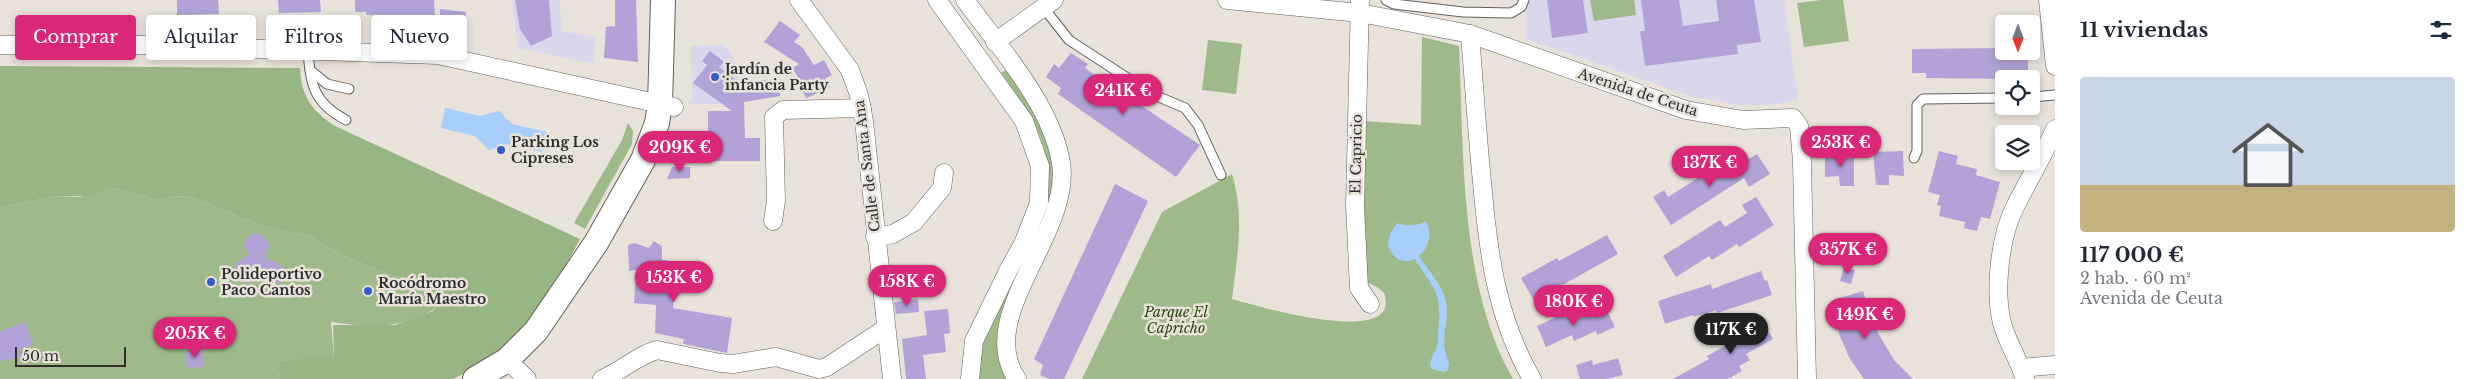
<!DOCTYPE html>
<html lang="es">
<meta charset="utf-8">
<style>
body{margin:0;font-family:"Libre Baskerville",serif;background:#f2f2f3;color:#1f2937;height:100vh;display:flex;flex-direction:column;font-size:19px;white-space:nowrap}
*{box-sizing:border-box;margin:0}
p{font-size:16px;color:#747a83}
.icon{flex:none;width:28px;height:28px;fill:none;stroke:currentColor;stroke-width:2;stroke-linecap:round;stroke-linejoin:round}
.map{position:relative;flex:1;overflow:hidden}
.details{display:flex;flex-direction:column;background:#fff;width:425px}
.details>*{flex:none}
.top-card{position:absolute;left:15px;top:15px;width:475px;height:45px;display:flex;gap:10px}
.needle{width:32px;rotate:180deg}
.fabs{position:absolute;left:1995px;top:15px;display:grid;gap:10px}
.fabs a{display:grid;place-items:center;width:45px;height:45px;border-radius:5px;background:#fff;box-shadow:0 2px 8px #0003;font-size:25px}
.scale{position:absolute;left:15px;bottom:12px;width:111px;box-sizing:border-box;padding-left:5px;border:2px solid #302d2a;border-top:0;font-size:14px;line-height:18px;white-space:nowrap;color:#302d2a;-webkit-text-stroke:4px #e9e2db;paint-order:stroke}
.price{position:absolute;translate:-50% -42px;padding:0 11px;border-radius:18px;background:#db2777;color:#fff;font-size:16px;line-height:32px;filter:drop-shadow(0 1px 2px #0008)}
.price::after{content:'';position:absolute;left:50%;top:30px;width:15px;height:11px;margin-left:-8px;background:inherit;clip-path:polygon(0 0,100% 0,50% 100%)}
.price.active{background:#222;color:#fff}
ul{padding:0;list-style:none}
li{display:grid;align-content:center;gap:10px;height:265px;padding:0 25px}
li span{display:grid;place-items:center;height:155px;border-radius:5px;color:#555}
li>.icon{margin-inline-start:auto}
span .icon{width:90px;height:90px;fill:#fffc;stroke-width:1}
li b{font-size:21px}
h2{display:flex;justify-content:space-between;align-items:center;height:60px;padding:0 25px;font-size:21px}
.chip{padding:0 18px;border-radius:5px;background:#fff;box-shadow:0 2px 8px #0003;font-size:18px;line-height:45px}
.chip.active{background:#db2777;color:#fff}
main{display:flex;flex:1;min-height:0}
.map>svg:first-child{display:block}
.education{fill:#dad6ec}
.green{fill:#9eba8b}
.forest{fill:#98b683}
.water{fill:#a8cefd}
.building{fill:#b2a2d7}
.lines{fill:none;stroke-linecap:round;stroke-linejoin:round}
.service-casing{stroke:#655f5a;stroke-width:11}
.minor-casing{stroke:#655f5a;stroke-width:19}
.secondary-casing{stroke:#655f5a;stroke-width:26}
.service{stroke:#fff;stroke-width:9}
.minor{stroke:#fff;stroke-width:18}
.secondary{stroke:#fff;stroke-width:24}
.poi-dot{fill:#355acb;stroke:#e9e2db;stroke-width:2}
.labels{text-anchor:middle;stroke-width:5;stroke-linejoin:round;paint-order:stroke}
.poi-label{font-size:14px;font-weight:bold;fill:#302d2a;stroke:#e9e2db;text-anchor:start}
.street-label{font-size:14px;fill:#302d2a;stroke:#e9e2db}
.park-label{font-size:14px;font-style:italic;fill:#2b4812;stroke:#e9e2db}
</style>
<main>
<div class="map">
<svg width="2055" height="379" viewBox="0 0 2055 379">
<rect width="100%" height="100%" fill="#e9e2db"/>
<g class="education">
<polygon points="512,0 560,0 561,31 596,37 593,64 518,48"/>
<polygon points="1527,0 1784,0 1798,100 1770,105 1741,105 1691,96 1526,39"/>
<polygon points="723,45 730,52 738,69 739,104 689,104 689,101 692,101 691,46"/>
</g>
<g class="green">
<polygon points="1590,0 1634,0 1636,15 1594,21"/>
<polygon points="1821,0 1843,0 1849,41 1804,47 1797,3"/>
<path d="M1422 37 1459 46C1464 151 1459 286 1513 379H1082L1162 212 1232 174C1245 216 1237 257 1232 299 1254 305 1404 350 1384 293L1377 287 1368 283 1364 276V121L1421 125Z"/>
<polygon points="1208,40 1242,44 1236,94 1202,90"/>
<path d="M1006 70 1038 115 1053 164 1051 201 999 352 1006 379H977L979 352 1048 165C1042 128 1022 102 1001 73Z"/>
<polygon points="628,123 633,131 632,144 585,229 574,223 622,140"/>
<path d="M114 188 157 200 175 196 191 197 257 224 312 237 343 256 394 276 412 278 431 285 437 291 440 301C434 312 427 313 415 318 385 330 362 326 331 322L334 357 278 361 280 379H0V208L55 196 79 197Z"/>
</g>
<path class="forest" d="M0 66 300 68C301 96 312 111 335 126L580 239C547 301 519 348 453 379H280L278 361 334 356 333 325H395L433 311 440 301 437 291 431 285 412 278 394 276 343 256 312 237 257 224 191 197 175 196 157 200 114 188 85 196H55L0 208Z"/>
<g class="water">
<polygon points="445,108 480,116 499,111 512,124 547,132 542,152 507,144 489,150 475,136 441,128"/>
<path d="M1426 221C1433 232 1429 248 1419 256 1428 270 1442 285 1446 301 1450 325 1438 337 1449 363L1448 370 1444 372 1432 369C1426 361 1438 352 1438 341 1438 326 1442 307 1436 293 1431 281 1421 270 1415 259 1403 265 1392 258 1388 246L1390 234 1397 223C1405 227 1419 226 1426 221Z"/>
</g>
<g class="building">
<polygon points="177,0 218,0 219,14 177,15"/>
<polygon points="278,0 320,0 321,12 279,13"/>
<polygon points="355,0 434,0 435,18 366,15 366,12 355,12"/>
<polygon points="515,0 549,0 552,36 531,46 520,29"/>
<polygon points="615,0 636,0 638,62 604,58 606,27 615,26"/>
<polygon points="1547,0 1583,0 1588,33 1552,38"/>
<polygon points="1641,0 1679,0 1683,26 1719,21 1716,0 1754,0 1761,42 1737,45 1738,54 1645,66 1640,31 1645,31"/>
<polygon points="440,9 466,12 464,31 440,29"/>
<polygon points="780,21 800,35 794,42 802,47 814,65 824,60 832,75 825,79 830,87 807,98 791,78 798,77 792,68 799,64 764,42"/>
<polygon points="2004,48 2004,51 2028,51 2028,76 2015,77 2015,79 1926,78 1926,73 1912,73 1912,49"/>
<polygon points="710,51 724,62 719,67 738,82 779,79 780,96 744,102 745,138 760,138 760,161 695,161 695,137 708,137 708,111 732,111 693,83 707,65 702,61"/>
<polygon points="1071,53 1088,64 1085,68 1200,145 1176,177 1058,94 1061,88 1046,77 1054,64 1059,68"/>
<polygon points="1903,151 1904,176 1889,175 1889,185 1876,185 1873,152"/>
<polygon points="1939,151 1958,156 1956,164 1977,169 1976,175 2000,182 1990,219 1981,217 1977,231 1964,228 1965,222 1939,216 1941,206 1937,205 1940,195 1928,192"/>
<polygon points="1854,153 1854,186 1840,186 1839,176 1825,177 1825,155"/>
<polygon points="1757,154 1770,174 1749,187 1744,178 1671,225 1653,197 1664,190 1668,197 1704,174 1707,178 1740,157 1744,162"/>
<polygon points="672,167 690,167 690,178 667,179"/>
<polygon points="1115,184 1148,201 1064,379 1049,379 1040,375 1043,365 1034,359"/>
<polygon points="1756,197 1774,225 1739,247 1737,244 1712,260 1709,256 1676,277 1663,256 1720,220 1725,227 1747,213 1742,205"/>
<polygon points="255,233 264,236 269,245 265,259 280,264 285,272 283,280 274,286 265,283 261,275 248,283 239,281 234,272 236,263 249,255 244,247 247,238"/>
<polygon points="1607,235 1618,254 1534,301 1521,278 1557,258 1559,261"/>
<polygon points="654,241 662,246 662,260 667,260 669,291 674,291 673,308 732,318 727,353 683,344 684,339 655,333 656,305 634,303 636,270 629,271 628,245 634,243 649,248"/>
<polygon points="1844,267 1855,270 1851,284 1840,281"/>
<polygon points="1761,271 1765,281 1767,280 1772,295 1717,313 1716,310 1694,317 1693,315 1665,324 1658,301 1711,284 1712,289"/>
<polygon points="1863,291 1874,326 1894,360 1913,379 1864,379 1850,359 1839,334 1833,300"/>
<polygon points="918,299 919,312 896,314 894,302"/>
<polygon points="1588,308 1592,318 1607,311 1615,327 1597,335 1596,331 1574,341 1572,335 1546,347 1537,326 1563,314 1565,318"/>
<polygon points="948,309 950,333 944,334 946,352 923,355 926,379 906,379 902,339 927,335 924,311"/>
<polygon points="1761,318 1773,339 1746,354 1750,360 1739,366 1742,371 1728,379 1673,379 1709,359 1707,356 1739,338 1736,332"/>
<polygon points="25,322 33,345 19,350 22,357 0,361 0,331"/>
<polygon points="202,350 204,367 187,368 185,352"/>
<polygon points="1618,358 1623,375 1607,379 1580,379 1576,365 1592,360 1593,365"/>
</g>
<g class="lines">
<g class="service-casing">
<g id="service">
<polyline points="1386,0 1394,4 1463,12 1511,13 1521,7 1524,0"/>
<polyline points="1043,7 1069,40 1152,94 1185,108 1198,125 1221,175"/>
<path d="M308 50C310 85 314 103 346 120"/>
<polyline points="310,70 327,84 349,89"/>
<polyline points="2031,97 2055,95"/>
<polyline points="1914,158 1917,151 1917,105 1923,99 2004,98"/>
</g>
</g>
<g class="minor-casing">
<g id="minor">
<polyline points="799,0 850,70 859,95 864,121 892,379"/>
<polyline points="937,0 1024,121 1040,166 1039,203 1023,244 1009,269 974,341 970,379"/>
<path d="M965 0C999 47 1052 105 1061 163 1072 234 974 316 1017 379"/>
<polyline points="1227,0 1360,13 1470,34 1686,110 1743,120 1793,118 1799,126 1802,162 1807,379"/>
<polyline points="1360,0 1355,205 1359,288 1370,304"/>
<polyline points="2048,0 2055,66"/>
<path d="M1470 34C1474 83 1477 132 1482 182 1488 251 1496 317 1532 379"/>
<polyline points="995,42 1054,0"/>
<polyline points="0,45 142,45 438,55 674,107"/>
<polyline points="773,221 776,201 774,117 783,110 862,108"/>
<polyline points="875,237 893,234 914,222 942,188 944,173"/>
<polyline points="507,360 527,379"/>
<polyline points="2021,368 2055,365"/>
<path d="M602 379C622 371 636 356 657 350L720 363 733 364 776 357 819 369 827 367 886 328"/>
<path d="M2025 379C2019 360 2007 342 2002 323 1994 290 2000 236 2015 207 2028 181 2043 156 2055 129"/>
</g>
</g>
<g class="secondary-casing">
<polyline id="secondary" points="475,379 507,360 536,331 596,243 643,160 657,123 660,105 663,0"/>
</g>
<use href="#service" class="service"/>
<use href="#minor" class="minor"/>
<use href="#secondary" class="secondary"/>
</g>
<g class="poi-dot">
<circle cx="715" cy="77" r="5"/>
<circle cx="501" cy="150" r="5"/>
<circle cx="211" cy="282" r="5"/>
<circle cx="368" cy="291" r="5"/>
</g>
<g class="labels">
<g class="poi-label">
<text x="725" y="74">Jardín de<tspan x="725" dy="16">infancia Party</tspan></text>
<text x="511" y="147">Parking Los<tspan x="511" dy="16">Cipreses</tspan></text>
<text x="221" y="279">Polideportivo<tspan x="221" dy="16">Paco Cantos</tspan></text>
<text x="378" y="288">Rocódromo<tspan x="378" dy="16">María Maestro</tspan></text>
</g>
<g class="street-label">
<text transform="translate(1638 92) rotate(18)" y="5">Avenida de Ceuta</text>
<text transform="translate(1356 154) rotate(-89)" y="5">El Capricio</text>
<text transform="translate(867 166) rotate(-97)" y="5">Calle de Santa Ana</text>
</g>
<g class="park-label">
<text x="1176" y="317">Parque El<tspan x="1176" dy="16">Capricho</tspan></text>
</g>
</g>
</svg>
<div class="fabs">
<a><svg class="needle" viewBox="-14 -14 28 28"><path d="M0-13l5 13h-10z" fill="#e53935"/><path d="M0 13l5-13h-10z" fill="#747a83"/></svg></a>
<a><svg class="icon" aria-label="locate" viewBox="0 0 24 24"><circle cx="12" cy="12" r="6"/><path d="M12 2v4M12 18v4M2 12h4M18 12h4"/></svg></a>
<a><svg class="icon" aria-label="layers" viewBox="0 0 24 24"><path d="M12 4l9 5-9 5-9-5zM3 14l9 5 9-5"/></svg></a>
</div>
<div class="scale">50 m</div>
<b class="price" style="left:1123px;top:116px">241K €</b>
<b class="price" style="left:1841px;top:168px">253K €</b>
<b class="price" style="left:680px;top:173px">209K €</b>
<b class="price" style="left:1710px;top:188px">137K €</b>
<b class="price" style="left:1848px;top:275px">357K €</b>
<b class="price" style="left:674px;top:303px">153K €</b>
<b class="price" style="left:907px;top:307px">158K €</b>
<b class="price" style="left:1574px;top:327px">180K €</b>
<b class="price" style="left:1865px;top:340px">149K €</b>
<b class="price active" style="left:1731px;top:355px">117K €</b>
<b class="price" style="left:195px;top:359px">205K €</b>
<div class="top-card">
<a class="chip active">Comprar</a>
<a class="chip">Alquilar</a>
<a class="chip">Filtros</a>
<a class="chip">Nuevo</a>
</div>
</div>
<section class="details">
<h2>11 viviendas<svg class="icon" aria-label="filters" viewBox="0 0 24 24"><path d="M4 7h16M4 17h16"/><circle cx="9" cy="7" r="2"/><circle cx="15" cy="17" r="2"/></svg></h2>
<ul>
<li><span style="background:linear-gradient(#c9d6e8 70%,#c2b280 0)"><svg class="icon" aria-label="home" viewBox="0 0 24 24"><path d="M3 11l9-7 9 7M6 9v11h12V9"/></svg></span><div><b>117 000 €</b><p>2 hab. · 60 m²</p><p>Avenida de Ceuta</p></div></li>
</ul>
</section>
</main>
